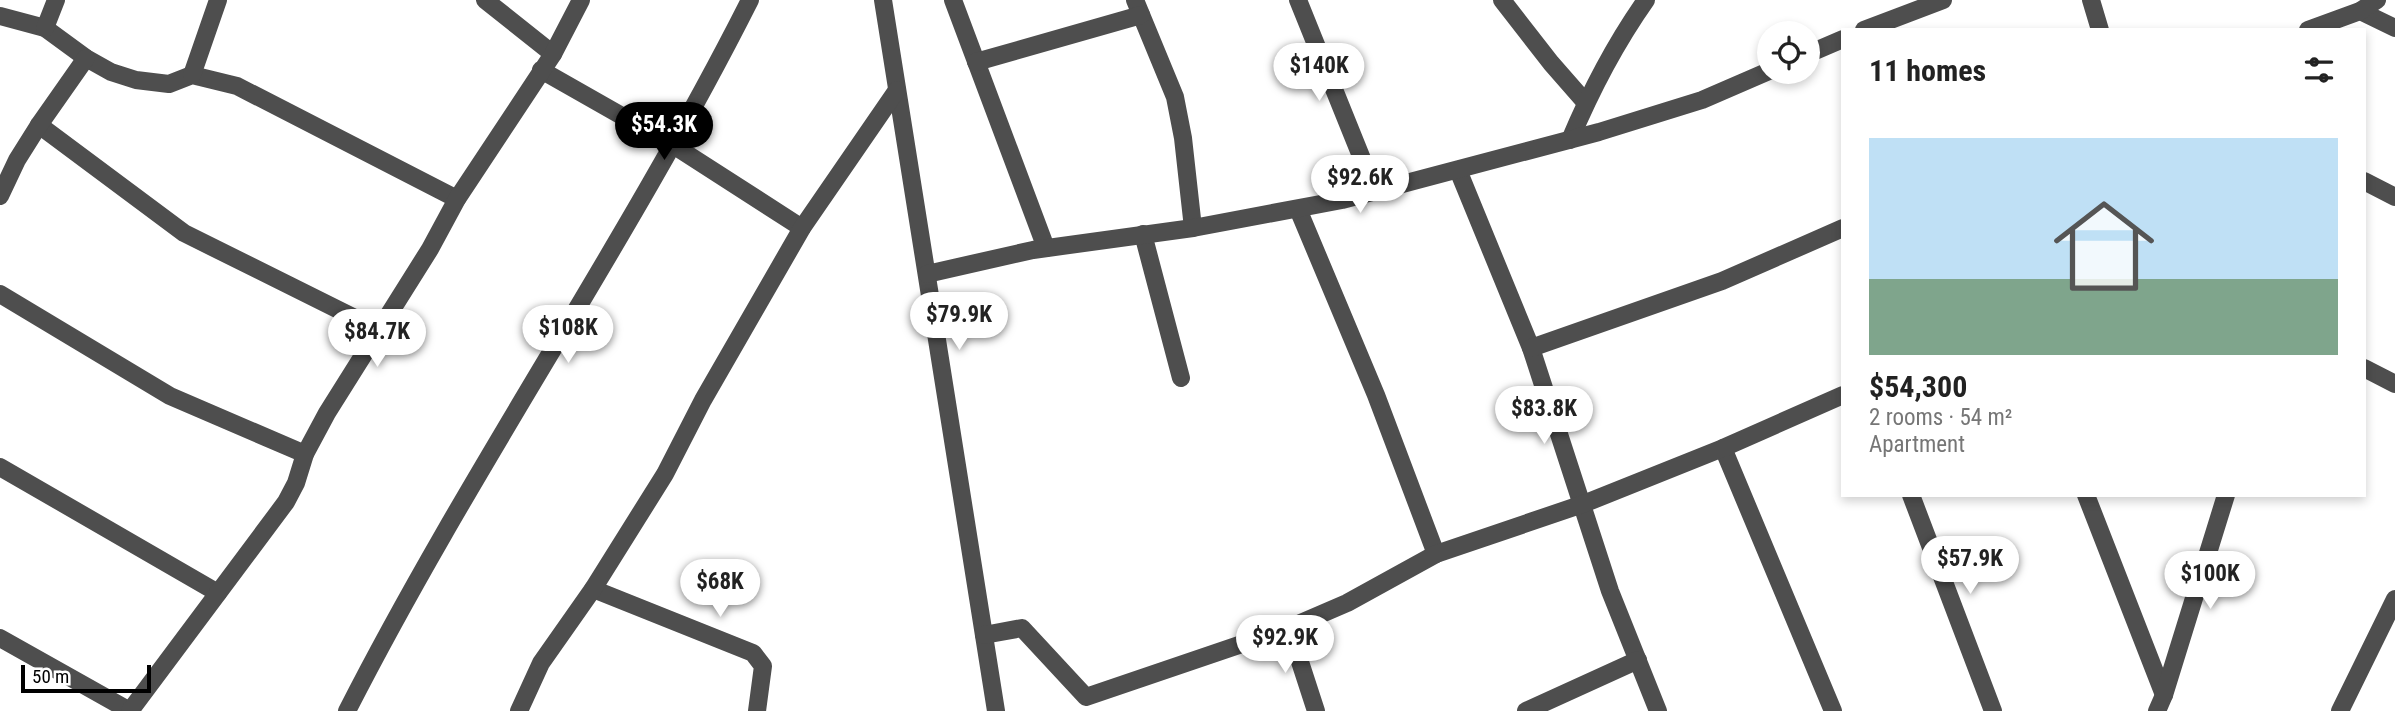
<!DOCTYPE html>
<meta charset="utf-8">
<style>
body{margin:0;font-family:"Roboto Condensed",sans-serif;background:#f2f2f2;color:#222;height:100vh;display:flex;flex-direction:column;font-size:26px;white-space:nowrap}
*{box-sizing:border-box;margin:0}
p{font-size:23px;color:#767676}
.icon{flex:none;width:38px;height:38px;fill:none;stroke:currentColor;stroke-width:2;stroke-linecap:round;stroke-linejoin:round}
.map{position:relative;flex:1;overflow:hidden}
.details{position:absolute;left:1841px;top:28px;width:525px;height:469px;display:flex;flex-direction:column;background:#fff;border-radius:0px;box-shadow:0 4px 10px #0003}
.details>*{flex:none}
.tools{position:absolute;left:1757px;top:21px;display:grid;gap:14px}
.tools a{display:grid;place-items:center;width:63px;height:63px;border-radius:50%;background:#fff;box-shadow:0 4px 10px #0003;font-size:35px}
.scale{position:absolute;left:21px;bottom:18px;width:130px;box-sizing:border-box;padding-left:7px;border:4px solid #000;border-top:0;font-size:19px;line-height:24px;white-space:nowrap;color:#000;-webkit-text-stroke:5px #fff;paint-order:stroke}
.price{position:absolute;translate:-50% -60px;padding:0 16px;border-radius:24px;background:#fff;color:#222;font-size:23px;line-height:46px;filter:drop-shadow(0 2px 4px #0008)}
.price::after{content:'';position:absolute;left:50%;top:42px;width:21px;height:16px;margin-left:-10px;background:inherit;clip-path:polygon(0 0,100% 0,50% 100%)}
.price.active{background:#000;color:#fff}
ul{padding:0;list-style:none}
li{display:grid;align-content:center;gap:14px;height:371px;padding:0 28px}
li+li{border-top:2px solid #e0e0e0}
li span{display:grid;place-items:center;height:217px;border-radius:0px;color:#555}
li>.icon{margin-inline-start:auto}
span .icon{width:126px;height:126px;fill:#fffc;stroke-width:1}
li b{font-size:30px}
h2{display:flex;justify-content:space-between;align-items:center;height:84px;padding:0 28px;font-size:30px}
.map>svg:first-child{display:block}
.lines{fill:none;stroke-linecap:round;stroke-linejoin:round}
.minor{stroke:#4e4e4e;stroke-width:18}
</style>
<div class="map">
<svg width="2395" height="711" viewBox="0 0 2395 711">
<rect width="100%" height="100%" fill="#fff"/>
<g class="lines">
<g class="minor">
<polyline points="485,0 553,54"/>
<polyline points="883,0 996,711"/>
<polyline points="953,0 1046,248"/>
<polyline points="1135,0 1175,97 1183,138 1193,228"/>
<polyline points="1298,0 1375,191"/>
<polyline points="1502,0 1551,63 1586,103"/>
<polyline points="2091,0 2100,30"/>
<polyline points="2360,11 2395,28"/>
<polyline points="0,16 45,28 86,58 111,72 136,80 169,84 192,75 237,86 457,199"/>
<polyline points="45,28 56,0"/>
<polyline points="1864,30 1943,0"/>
<polyline points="2308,30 2360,11 2377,0"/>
<polyline points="1808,54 1843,39"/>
<polyline points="976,62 1141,15"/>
<polyline points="541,70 673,145 802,228"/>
<polyline points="192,75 218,0"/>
<polyline points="39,125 184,233 379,330"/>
<path d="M1570 140C1591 90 1615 44 1646 0"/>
<polyline points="1458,170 1531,348 1610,591 1658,711"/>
<polyline points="2364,181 2395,197"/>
<polyline points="0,196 17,160 39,125 86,58"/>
<polyline points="1298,209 1376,395 1436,554"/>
<polyline points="1143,234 1181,378"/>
<polyline points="927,274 1033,250 1193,228 1342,200 1599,132 1702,100 1769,71"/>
<polyline points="0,294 170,396 305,454"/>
<polyline points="1531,348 1722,281 1843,228"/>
<polyline points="2364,368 2395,384"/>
<polyline points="1723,448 1833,711"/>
<polyline points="0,467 218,593"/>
<polyline points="1911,495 1993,711"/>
<polyline points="2086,495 2164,695"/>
<polyline points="593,589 753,653 763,666 757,711"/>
<polyline points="1289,628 1316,711"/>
<polyline points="984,635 1022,628 1086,697 1289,628 1347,603 1436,554 1583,504 1723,448 1843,395"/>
<polyline points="0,638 130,711"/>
<polyline points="130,711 286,502 296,483 305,454 327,413 430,249 457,199 553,54 581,0"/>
<path d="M347 711C471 468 627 244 750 0"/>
<polyline points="519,711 541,663 593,589 665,474 703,400 802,228 897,90"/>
<polyline points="1526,711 1638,660"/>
<polyline points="2157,711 2164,695 2226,495"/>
<polyline points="2340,711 2395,599"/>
</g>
</g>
</svg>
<div class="tools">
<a><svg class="icon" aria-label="locate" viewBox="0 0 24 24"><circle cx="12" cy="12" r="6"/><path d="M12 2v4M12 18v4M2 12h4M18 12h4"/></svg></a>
</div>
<div class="scale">50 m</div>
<b class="price" style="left:1319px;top:103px">$140K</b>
<b class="price active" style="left:664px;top:162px">$54.3K</b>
<b class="price" style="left:1360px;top:215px">$92.6K</b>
<b class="price" style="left:959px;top:352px">$79.9K</b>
<b class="price" style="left:568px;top:365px">$108K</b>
<b class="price" style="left:377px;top:369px">$84.7K</b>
<b class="price" style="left:1544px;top:446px">$83.8K</b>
<b class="price" style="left:1970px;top:596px">$57.9K</b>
<b class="price" style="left:2210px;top:611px">$100K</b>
<b class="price" style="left:720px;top:619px">$68K</b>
<b class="price" style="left:1285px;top:675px">$92.9K</b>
<section class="details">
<h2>11 homes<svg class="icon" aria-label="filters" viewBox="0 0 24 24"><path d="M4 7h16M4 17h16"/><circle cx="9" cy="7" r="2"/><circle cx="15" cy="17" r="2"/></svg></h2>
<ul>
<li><span style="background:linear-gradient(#bfe0f5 65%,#7fa58c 0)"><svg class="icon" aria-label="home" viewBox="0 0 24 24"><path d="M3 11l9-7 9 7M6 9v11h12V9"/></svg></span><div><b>$54,300</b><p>2 rooms · 54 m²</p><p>Apartment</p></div></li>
</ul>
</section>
</div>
